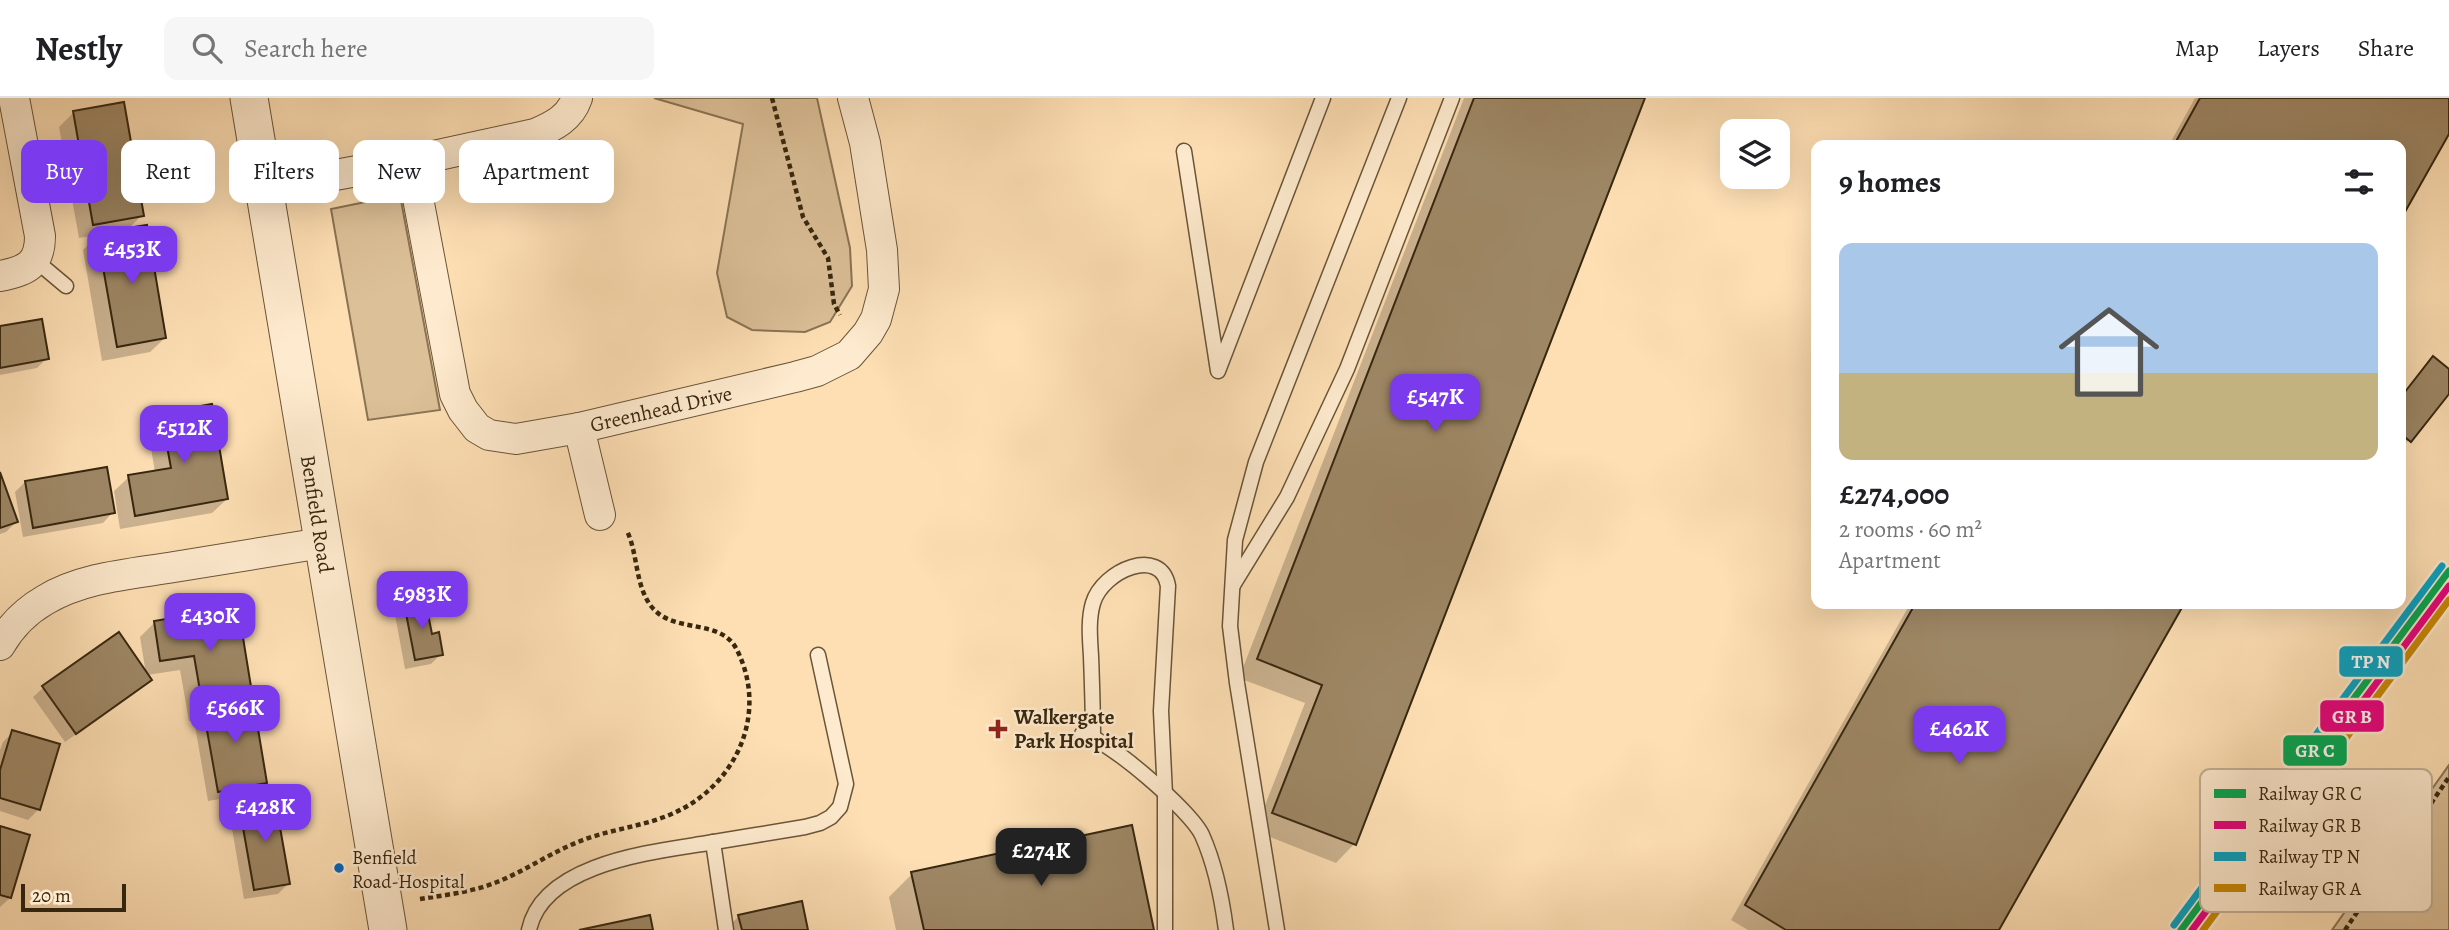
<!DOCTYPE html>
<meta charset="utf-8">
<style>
body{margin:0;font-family:Alegreya,serif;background:#f6f6f6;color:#202124;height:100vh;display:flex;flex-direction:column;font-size:26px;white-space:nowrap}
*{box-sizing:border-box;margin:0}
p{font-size:23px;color:#757577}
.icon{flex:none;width:38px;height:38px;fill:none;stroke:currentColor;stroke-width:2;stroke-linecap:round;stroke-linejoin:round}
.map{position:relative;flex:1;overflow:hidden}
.sheet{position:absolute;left:1811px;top:42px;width:595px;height:469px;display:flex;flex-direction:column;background:#fff;border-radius:14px;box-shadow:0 7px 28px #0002}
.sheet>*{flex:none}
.hud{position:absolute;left:21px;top:42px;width:665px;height:63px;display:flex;gap:14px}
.fabs{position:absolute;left:1720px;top:21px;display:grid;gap:14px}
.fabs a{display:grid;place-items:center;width:70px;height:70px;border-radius:14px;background:#fff;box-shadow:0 7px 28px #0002;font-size:35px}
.scale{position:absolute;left:21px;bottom:18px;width:105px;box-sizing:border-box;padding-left:7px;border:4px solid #37270f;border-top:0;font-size:19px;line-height:24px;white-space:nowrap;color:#37270f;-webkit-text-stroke:5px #feeace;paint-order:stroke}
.price{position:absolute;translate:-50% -60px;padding:0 16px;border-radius:14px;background:#7c3aed;color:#fff;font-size:23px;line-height:46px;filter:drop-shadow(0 2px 4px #0008)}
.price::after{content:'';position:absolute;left:50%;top:42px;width:21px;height:16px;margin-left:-10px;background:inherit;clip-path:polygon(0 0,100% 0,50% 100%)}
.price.current{background:#222;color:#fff}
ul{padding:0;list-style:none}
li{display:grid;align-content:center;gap:14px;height:371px;padding:0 28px}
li+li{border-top:2px solid #e0e0e0}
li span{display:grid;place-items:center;height:217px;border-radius:14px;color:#555}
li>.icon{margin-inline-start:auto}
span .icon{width:126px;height:126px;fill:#fffc;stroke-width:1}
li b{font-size:30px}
h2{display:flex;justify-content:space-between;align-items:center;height:84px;padding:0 28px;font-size:30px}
.pill{padding:0 24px;border-radius:14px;background:#fff;box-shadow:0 7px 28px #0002;font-size:24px;line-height:63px}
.pill.current{background:#7c3aed;color:#fff}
header{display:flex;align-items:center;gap:42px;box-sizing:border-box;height:98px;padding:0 35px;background:#fff;border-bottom:2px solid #e0e0e0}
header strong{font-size:33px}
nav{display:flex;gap:38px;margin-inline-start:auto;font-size:24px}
.search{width:490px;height:63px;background:#f6f6f6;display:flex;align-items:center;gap:18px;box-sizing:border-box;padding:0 24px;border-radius:14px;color:#757577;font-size:26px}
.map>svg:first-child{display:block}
.green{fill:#dcc098;stroke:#8a7454;stroke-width:2}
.shadow{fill:#0003}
.building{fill:#9e8765;stroke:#37270f;stroke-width:2}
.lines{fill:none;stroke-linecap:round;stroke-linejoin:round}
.service-casing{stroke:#695538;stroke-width:17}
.minor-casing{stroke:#695538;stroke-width:32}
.tertiary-casing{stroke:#695538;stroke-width:39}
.path{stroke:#37270f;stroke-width:4.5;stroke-dasharray:5 3.5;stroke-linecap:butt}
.service{stroke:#feeace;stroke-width:14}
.minor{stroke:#feeace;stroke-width:30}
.tertiary{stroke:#feeace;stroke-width:37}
.rail-1-casing{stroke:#feeace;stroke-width:12}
.rail-2-casing{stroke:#feeace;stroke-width:12}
.rail-3-casing{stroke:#feeace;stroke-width:12}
.rail-4-casing{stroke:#feeace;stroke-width:12}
.rail-1{stroke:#00a651;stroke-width:7}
.rail-2{stroke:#e5007d;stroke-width:7}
.rail-3{stroke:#03a2c4;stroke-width:7}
.rail-4{stroke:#c78604;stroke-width:7}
.poi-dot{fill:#8f2418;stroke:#feeace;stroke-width:2.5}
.bus-dot{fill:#0065bd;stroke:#feeace;stroke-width:2.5}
.labels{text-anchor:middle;stroke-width:5;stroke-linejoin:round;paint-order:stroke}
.bus-label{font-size:19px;fill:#37270f;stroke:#feeace;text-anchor:start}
.street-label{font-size:21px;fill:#37270f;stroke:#feeace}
.poi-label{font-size:21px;font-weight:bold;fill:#37270f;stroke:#feeace;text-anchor:start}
.key{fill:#feeace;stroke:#c2b095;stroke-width:2}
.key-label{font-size:19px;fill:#37270f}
.line-badge{stroke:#feeace;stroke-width:2.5}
.badge-label{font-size:19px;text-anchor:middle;font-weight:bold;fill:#fff}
</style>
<header>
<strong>Nestly</strong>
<div class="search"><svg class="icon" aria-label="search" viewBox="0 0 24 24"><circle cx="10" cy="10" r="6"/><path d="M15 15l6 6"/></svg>Search here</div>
<nav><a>Map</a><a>Layers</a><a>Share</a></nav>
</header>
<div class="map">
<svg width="2449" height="832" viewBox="0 0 2449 832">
<rect width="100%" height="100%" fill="#fedfb4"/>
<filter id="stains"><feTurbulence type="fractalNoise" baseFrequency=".00286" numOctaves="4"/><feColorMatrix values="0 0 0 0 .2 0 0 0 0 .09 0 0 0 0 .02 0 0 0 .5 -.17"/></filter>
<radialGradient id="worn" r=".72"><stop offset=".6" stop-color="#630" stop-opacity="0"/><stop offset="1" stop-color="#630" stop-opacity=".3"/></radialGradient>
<g class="green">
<polygon points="654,0 817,0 850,150 852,188 830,224 805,234 752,232 727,219 717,175 743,26"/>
<polygon points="400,97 440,312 368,322 331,111"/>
<polygon points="2449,667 2449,832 2332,832"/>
</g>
<g class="shadow">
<polygon points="1464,0 1644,0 1354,746 1336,765 1255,733 1305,605 1239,580"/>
<polygon points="2195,0 2449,0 2449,33 2401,118 2401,47 2169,47"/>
<polygon points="74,14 142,117 127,132 165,240 150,254 102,263 83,152 98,137 79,140 59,29"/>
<polygon points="0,230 47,260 37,270 0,277"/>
<polygon points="2424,270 2449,273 2449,293 2401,351 2401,299"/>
<polygon points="162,317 227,401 212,415 120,431 114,393 129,379 155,374 148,332"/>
<polygon points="0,378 16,424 6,434 0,436"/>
<polygon points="25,384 113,414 103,425 23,439 15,394"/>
<polygon points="1910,506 2182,506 1997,832 1748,832 1731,822"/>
<polygon points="405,507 441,556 431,566 405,571 395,517"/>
<polygon points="236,511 265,685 255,695 208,703 194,622 189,623 180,572 147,577 150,582 140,591 65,644 33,599 43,590 146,576 140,539 154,525"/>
<polygon points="13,634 58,647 38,712 28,722 0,713 0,652 3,644"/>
<polygon points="240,709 288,786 278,796 244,801 230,719"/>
<polygon points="0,729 10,800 0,809"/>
<polygon points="912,776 1152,832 896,832 889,799"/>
<polygon points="739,818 806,832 725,832"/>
</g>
<g class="building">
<polygon points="1474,0 1645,0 1356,747 1272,715 1322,587 1257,561"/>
<polygon points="2200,0 2449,0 2449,36 2401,121 2401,47 2174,47"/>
<polygon points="124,4 144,118 93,127 73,13"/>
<polygon points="147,127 166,240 117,249 97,135"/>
<polygon points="42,221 49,261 0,270 0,228"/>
<polygon points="2433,258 2449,271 2449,296 2411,344 2401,336 2401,299"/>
<polygon points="212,306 228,401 135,418 128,377 171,370 161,315"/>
<polygon points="107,369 115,415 33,430 25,383"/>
<polygon points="0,374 18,424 0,430"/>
<polygon points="425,501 432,536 439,534 443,557 415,562 404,505"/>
<polygon points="1915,506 2184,506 1999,832 1786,832 1745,807"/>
<polygon points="238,509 253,601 203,610 194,558 160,563 154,523"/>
<polygon points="119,534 152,582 76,636 42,588"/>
<polygon points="253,601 267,685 218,694 203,610"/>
<polygon points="12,632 60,646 40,712 0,700 0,672"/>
<polygon points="275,701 290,786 254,792 239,707"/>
<polygon points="1132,727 1154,832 924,832 911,774"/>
<polygon points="0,728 30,737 11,800 0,797"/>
<polygon points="802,803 808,832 742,832 738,817"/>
<polygon points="650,817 653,832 579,832"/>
</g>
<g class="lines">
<g class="service-casing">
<g id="service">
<polyline points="1184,53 1218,273 1323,0"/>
<polyline points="35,162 66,188"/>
<polyline points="1233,487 1287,399 1347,271 1452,0"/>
<path d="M1082 636C1107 640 1191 713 1202 737 1215 766 1222 801 1226 832"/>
<path d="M1093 639C1093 612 1092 585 1091 558 1090 541 1088 522 1093 505 1103 472 1161 448 1168 488L1161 613 1165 697V832"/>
<polyline points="713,744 726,832"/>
<path d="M529 832C543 765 653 754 708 745 740 740 773 734 805 729L820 725 831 719 840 709 846 686 818 557"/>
<polyline points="1277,832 1237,585 1230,528 1235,442 1256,364 1399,0"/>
</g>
</g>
<g class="minor-casing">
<g id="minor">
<polyline points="411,63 455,296 463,312 477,330 489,337 516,341 579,330 795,279 817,273 849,257 868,235 876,221 884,191 882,152 865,45 853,0"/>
<path d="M265 90 411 63 535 36C554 28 570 20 577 0"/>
<path d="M0 178C26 173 40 167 40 138L14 0"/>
<polyline points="579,330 600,417"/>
<path d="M0 547C11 528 26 513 45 502 83 479 131 476 174 469 223 461 272 453 322 445"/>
</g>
</g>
<g class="tertiary-casing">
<polyline id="tertiary" points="249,0 388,832"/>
</g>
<g class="path">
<polyline points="772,0 803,119 828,160 834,206 840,217"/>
<path d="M420 801C445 797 473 794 497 784 525 773 550 755 578 744 609 731 643 729 674 715 736 687 769 616 737 552 721 519 673 537 651 508 635 487 638 456 627 433"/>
<polyline points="2345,832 2449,679"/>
</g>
<use href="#service" class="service"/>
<use href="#minor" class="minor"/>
<use href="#tertiary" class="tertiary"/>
<g class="rail-1-casing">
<polyline id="rail-1" points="2181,832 2449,473"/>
</g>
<g class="rail-2-casing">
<polyline id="rail-2" points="2192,832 2449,488"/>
</g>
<g class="rail-3-casing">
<polyline id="rail-3" points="2174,827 2442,468"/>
</g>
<g class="rail-4-casing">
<polyline id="rail-4" points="2203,832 2449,502"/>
</g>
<use href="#rail-1" class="rail-1"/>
<use href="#rail-2" class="rail-2"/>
<use href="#rail-3" class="rail-3"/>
<use href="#rail-4" class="rail-4"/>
</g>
<path class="poi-dot" d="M994.5 620.5h7v7h7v7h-7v7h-7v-7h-7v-7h7z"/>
<circle class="bus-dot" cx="339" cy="770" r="6"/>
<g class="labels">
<g class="bus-label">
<text x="352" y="766">Benfield<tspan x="352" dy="24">Road-Hospital</tspan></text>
</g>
<g class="street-label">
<text transform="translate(661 311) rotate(-13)" y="7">Greenhead Drive</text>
<text transform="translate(317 416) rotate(81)" y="7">Benfield Road</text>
</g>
<g class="poi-label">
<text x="1014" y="626">Walkergate<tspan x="1014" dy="24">Park Hospital</tspan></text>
</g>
</g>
<rect x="2200" y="671" width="232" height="143" rx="10" class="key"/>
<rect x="2214" y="691" width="32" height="9" fill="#00a651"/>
<rect x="2214" y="723" width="32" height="8" fill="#e5007d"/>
<rect x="2214" y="754" width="32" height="9" fill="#03a2c4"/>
<rect x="2214" y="786" width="32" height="8" fill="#c78604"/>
<g class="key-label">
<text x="2258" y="702">Railway GR C</text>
<text x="2258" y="734">Railway GR B</text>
<text x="2258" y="765">Railway TP N</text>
<text x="2258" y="797">Railway GR A</text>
</g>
<g class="line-badge">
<rect x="2338" y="547" width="66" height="33" rx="7" fill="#03a2c4"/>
<rect x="2319" y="601" width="66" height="34" rx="7" fill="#e5007d"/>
<rect x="2282" y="636" width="66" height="33" rx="7" fill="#00a651"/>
</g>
<g class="badge-label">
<text x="2371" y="570">TP N</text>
<text x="2352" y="625">GR B</text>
<text x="2315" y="659">GR C</text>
</g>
<rect width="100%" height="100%" filter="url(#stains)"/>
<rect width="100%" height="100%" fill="url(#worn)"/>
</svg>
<div class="fabs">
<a><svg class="icon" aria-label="layers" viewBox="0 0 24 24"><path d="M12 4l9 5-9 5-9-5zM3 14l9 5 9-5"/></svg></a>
</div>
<div class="scale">20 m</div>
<b class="price" style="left:132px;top:188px">£453K</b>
<b class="price" style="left:1435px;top:336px">£547K</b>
<b class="price" style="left:184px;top:367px">£512K</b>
<b class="price" style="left:422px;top:533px">£983K</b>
<b class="price" style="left:210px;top:555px">£430K</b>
<b class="price" style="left:235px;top:647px">£566K</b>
<b class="price" style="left:1959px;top:668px">£462K</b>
<b class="price" style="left:265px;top:746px">£428K</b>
<b class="price current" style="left:1041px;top:790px">£274K</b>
<div class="hud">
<a class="pill current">Buy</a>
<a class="pill">Rent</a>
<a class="pill">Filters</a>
<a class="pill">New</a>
<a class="pill">Apartment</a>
</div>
<section class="sheet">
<h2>9 homes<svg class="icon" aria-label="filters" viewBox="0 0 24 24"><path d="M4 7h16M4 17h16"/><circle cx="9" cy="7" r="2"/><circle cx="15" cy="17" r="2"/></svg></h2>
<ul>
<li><span style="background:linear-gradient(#a9c7e8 60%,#c2b280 0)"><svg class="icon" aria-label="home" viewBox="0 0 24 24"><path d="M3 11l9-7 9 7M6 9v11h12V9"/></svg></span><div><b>£274,000</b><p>2 rooms · 60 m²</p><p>Apartment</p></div></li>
</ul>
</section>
</div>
